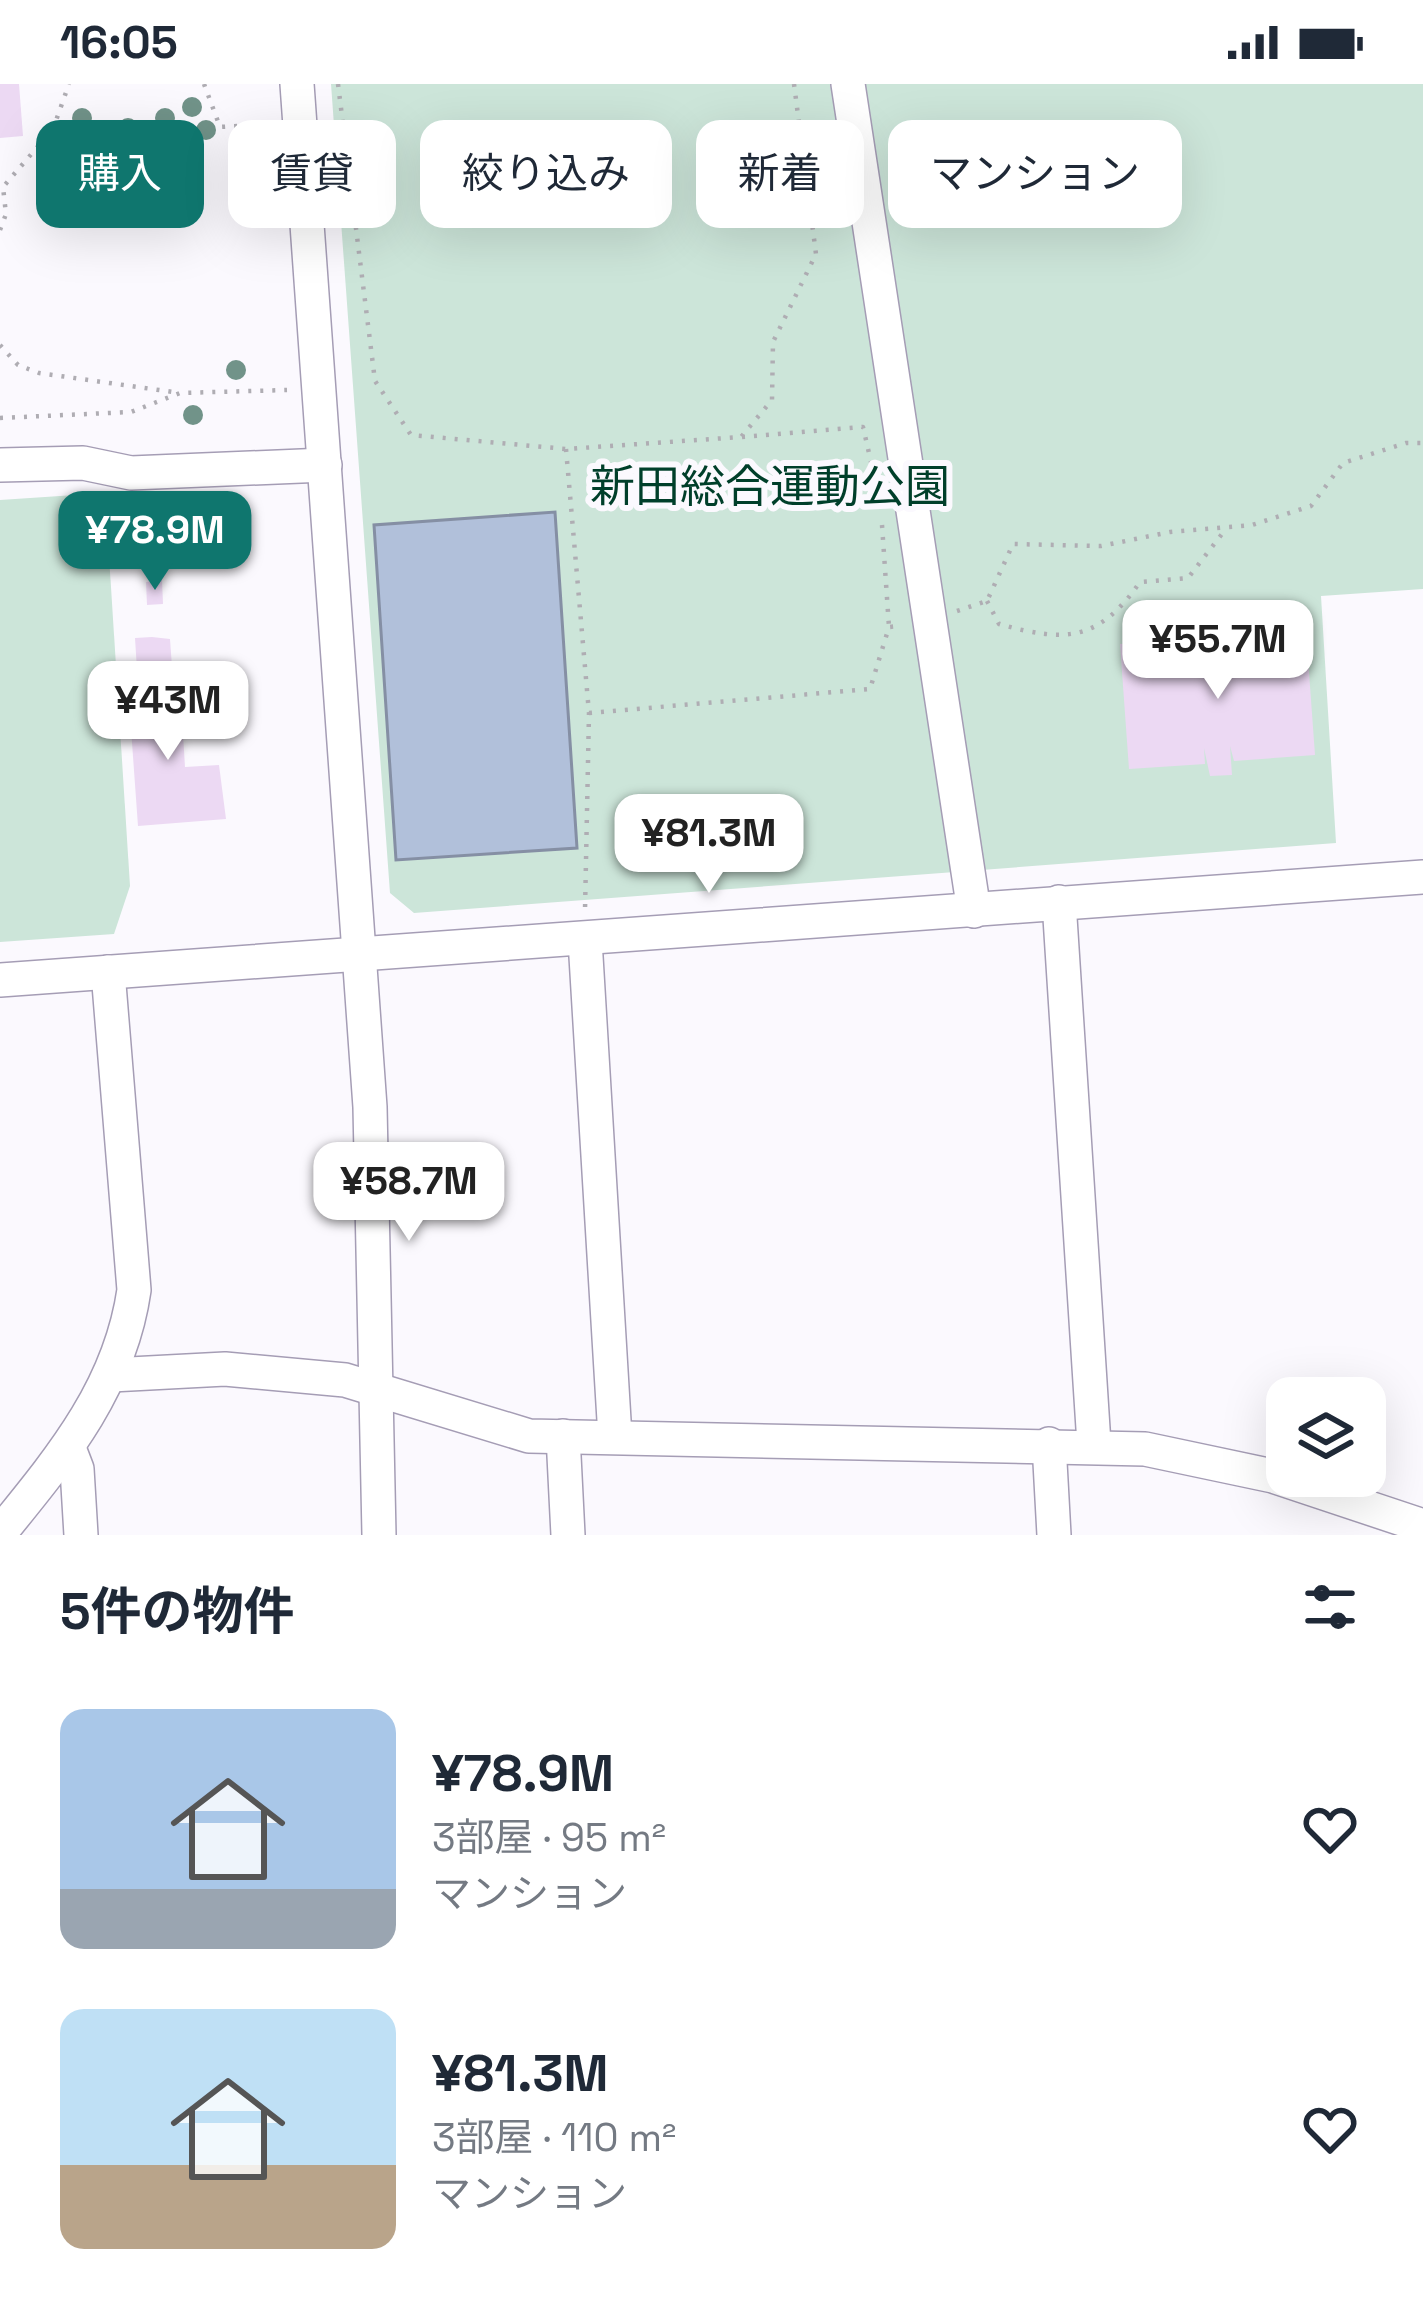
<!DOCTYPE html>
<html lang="ja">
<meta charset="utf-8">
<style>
body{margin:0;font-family:"Space Grotesk","Noto Sans JP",sans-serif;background:#f2f2f3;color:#1f2937;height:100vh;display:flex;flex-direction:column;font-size:45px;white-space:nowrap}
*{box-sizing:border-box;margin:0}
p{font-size:39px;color:#747a83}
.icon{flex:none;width:66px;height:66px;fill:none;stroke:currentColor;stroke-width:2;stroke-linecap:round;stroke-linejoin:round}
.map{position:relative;height:1451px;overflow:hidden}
.panel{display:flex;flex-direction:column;background:#fff;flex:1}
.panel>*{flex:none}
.guide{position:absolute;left:36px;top:36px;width:1353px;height:108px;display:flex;gap:24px}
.tools{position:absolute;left:1266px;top:1293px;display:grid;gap:24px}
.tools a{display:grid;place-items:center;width:120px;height:120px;border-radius:24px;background:#fff;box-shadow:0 12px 48px #0002;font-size:60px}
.price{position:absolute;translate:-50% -102px;padding:0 27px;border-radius:24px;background:#fff;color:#222;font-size:39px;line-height:78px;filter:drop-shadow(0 3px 6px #0008)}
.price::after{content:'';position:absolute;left:50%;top:72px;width:36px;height:27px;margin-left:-18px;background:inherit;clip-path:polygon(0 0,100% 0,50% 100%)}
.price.active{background:#0f766e;color:#fff}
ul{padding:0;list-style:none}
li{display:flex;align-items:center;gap:36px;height:300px;padding:0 60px}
li span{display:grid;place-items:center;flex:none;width:336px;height:240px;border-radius:24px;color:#555}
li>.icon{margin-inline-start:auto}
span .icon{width:144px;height:144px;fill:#fffc;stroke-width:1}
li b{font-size:51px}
h2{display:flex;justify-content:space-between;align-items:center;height:144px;padding:0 60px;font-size:51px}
.tag{padding:0 42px;border-radius:24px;background:#fff;box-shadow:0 12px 48px #0002;font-size:42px;line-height:108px}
.tag.active{background:#0f766e;color:#fff}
.status{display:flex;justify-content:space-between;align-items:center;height:84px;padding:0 60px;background:#fff;direction:ltr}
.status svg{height:33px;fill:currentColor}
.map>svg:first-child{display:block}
.green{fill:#cce5d9}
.water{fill:#b1c0da;stroke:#858fa4;stroke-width:3}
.building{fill:#ecd9f3}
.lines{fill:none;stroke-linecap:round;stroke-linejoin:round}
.minor-casing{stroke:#a59db5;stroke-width:36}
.path{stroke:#afadb3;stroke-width:4.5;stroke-dasharray:3 9;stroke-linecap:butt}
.minor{stroke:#fff;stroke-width:33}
.tree{fill:#719389}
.labels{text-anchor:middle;stroke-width:12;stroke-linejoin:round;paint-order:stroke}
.park-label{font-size:45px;fill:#003f2a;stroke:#fbf9fe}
</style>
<div class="status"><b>16:05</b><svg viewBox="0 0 49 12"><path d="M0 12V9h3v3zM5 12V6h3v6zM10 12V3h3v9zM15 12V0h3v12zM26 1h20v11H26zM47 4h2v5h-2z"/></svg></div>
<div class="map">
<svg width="1423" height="1451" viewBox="0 0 1423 1451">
<rect width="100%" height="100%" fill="#fbf9fe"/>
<g class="green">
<polygon points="331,0 1423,0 1423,505 1321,512 1336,759 414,829 390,809"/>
<polygon points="105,409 130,802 114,850 0,858 0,416"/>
</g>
<polygon class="water" points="555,428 577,764 396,776 374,441"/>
<g class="building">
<polygon points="0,0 19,0 23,52 0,54"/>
<polygon points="161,438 162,458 130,467 128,441"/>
<polygon points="162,496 163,520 147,521 146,498"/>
<polygon points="1306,547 1315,671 1234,677 1230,662 1232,691 1210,692 1204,664 1205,680 1129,685 1120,560 1197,554 1199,585 1227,583 1225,552"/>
<polygon points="152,553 170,555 172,583 137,586 135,554"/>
<polygon points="180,600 185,683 219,681 226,735 138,742 128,603"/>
</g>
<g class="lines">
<g class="minor-casing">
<g id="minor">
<polyline points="297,0 370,1023 379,1451"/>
<polyline points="848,0 974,827"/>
<polyline points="0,381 83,379 131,389 325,381"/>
<polyline points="1059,818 1094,1360"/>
<polyline points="585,856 615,1353"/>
<polyline points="0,896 1423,793"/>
<polyline points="111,1291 225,1285 345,1296 529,1352 1145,1365 1273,1392 1423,1442"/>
<polyline points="563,1352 568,1451"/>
<polyline points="1049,1360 1054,1451"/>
<polyline points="69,1364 77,1385 81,1451"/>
<path d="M0 1449C61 1374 120 1304 134 1206L108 888"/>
</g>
</g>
<g class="path">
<polyline points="204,0 220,43 269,40"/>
<polyline points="338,0 375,297 411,351 566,365 741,353 772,316 773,258 816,170 794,0"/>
<polyline points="0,146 6,130 3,103 53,45 69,0"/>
<polyline points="0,261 18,281 39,289 180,309"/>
<polyline points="0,334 131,328 180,309 287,306"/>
<polyline points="742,353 863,343 875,395"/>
<polyline points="566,365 589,629 585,826"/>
<polyline points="882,441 889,543"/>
<path d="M987 517 999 540C1066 559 1099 557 1140 498L1188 494 1225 446"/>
<polyline points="957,527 987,517 1013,460 1101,462 1170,448 1252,441 1311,422 1343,379 1406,359 1423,359"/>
<polyline points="589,629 870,605 889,543 899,542"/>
</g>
<use href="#minor" class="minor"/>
</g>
<g class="tree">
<circle cx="192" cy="23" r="10"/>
<circle cx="82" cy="34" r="10"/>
<circle cx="165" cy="34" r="10"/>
<circle cx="128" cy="44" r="10"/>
<circle cx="206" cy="46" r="10"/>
<circle cx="236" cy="286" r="10"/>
<circle cx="193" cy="331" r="10"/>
</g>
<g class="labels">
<g class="park-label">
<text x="770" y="418">新田総合運動公園</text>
</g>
</g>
</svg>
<div class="tools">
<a><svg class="icon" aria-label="layers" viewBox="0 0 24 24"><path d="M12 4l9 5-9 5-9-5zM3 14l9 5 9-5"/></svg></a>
</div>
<b class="price active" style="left:155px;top:509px">¥78.9M</b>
<b class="price" style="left:1218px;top:618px">¥55.7M</b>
<b class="price" style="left:168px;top:679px">¥43M</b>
<b class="price" style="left:709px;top:812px">¥81.3M</b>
<b class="price" style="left:409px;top:1160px">¥58.7M</b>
<div class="guide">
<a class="tag active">購入</a>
<a class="tag">賃貸</a>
<a class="tag">絞り込み</a>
<a class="tag">新着</a>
<a class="tag">マンション</a>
</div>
</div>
<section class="panel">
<h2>5件の物件<svg class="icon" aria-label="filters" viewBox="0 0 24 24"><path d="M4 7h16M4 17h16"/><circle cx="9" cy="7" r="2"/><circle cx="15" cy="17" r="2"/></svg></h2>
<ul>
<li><span style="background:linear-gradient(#a9c7e8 75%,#9aa5b1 0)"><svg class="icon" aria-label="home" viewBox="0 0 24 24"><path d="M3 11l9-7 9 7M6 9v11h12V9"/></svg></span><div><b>¥78.9M</b><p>3部屋 · 95 m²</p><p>マンション</p></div><svg class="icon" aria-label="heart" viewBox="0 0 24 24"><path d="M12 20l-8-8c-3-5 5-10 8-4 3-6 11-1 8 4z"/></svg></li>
<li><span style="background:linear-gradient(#bfe0f5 65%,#b9a48a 0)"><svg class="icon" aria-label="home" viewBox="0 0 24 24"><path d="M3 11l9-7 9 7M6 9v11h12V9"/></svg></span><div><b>¥81.3M</b><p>3部屋 · 110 m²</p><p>マンション</p></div><svg class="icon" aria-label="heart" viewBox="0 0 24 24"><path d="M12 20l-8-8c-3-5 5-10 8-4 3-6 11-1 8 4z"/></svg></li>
</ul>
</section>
